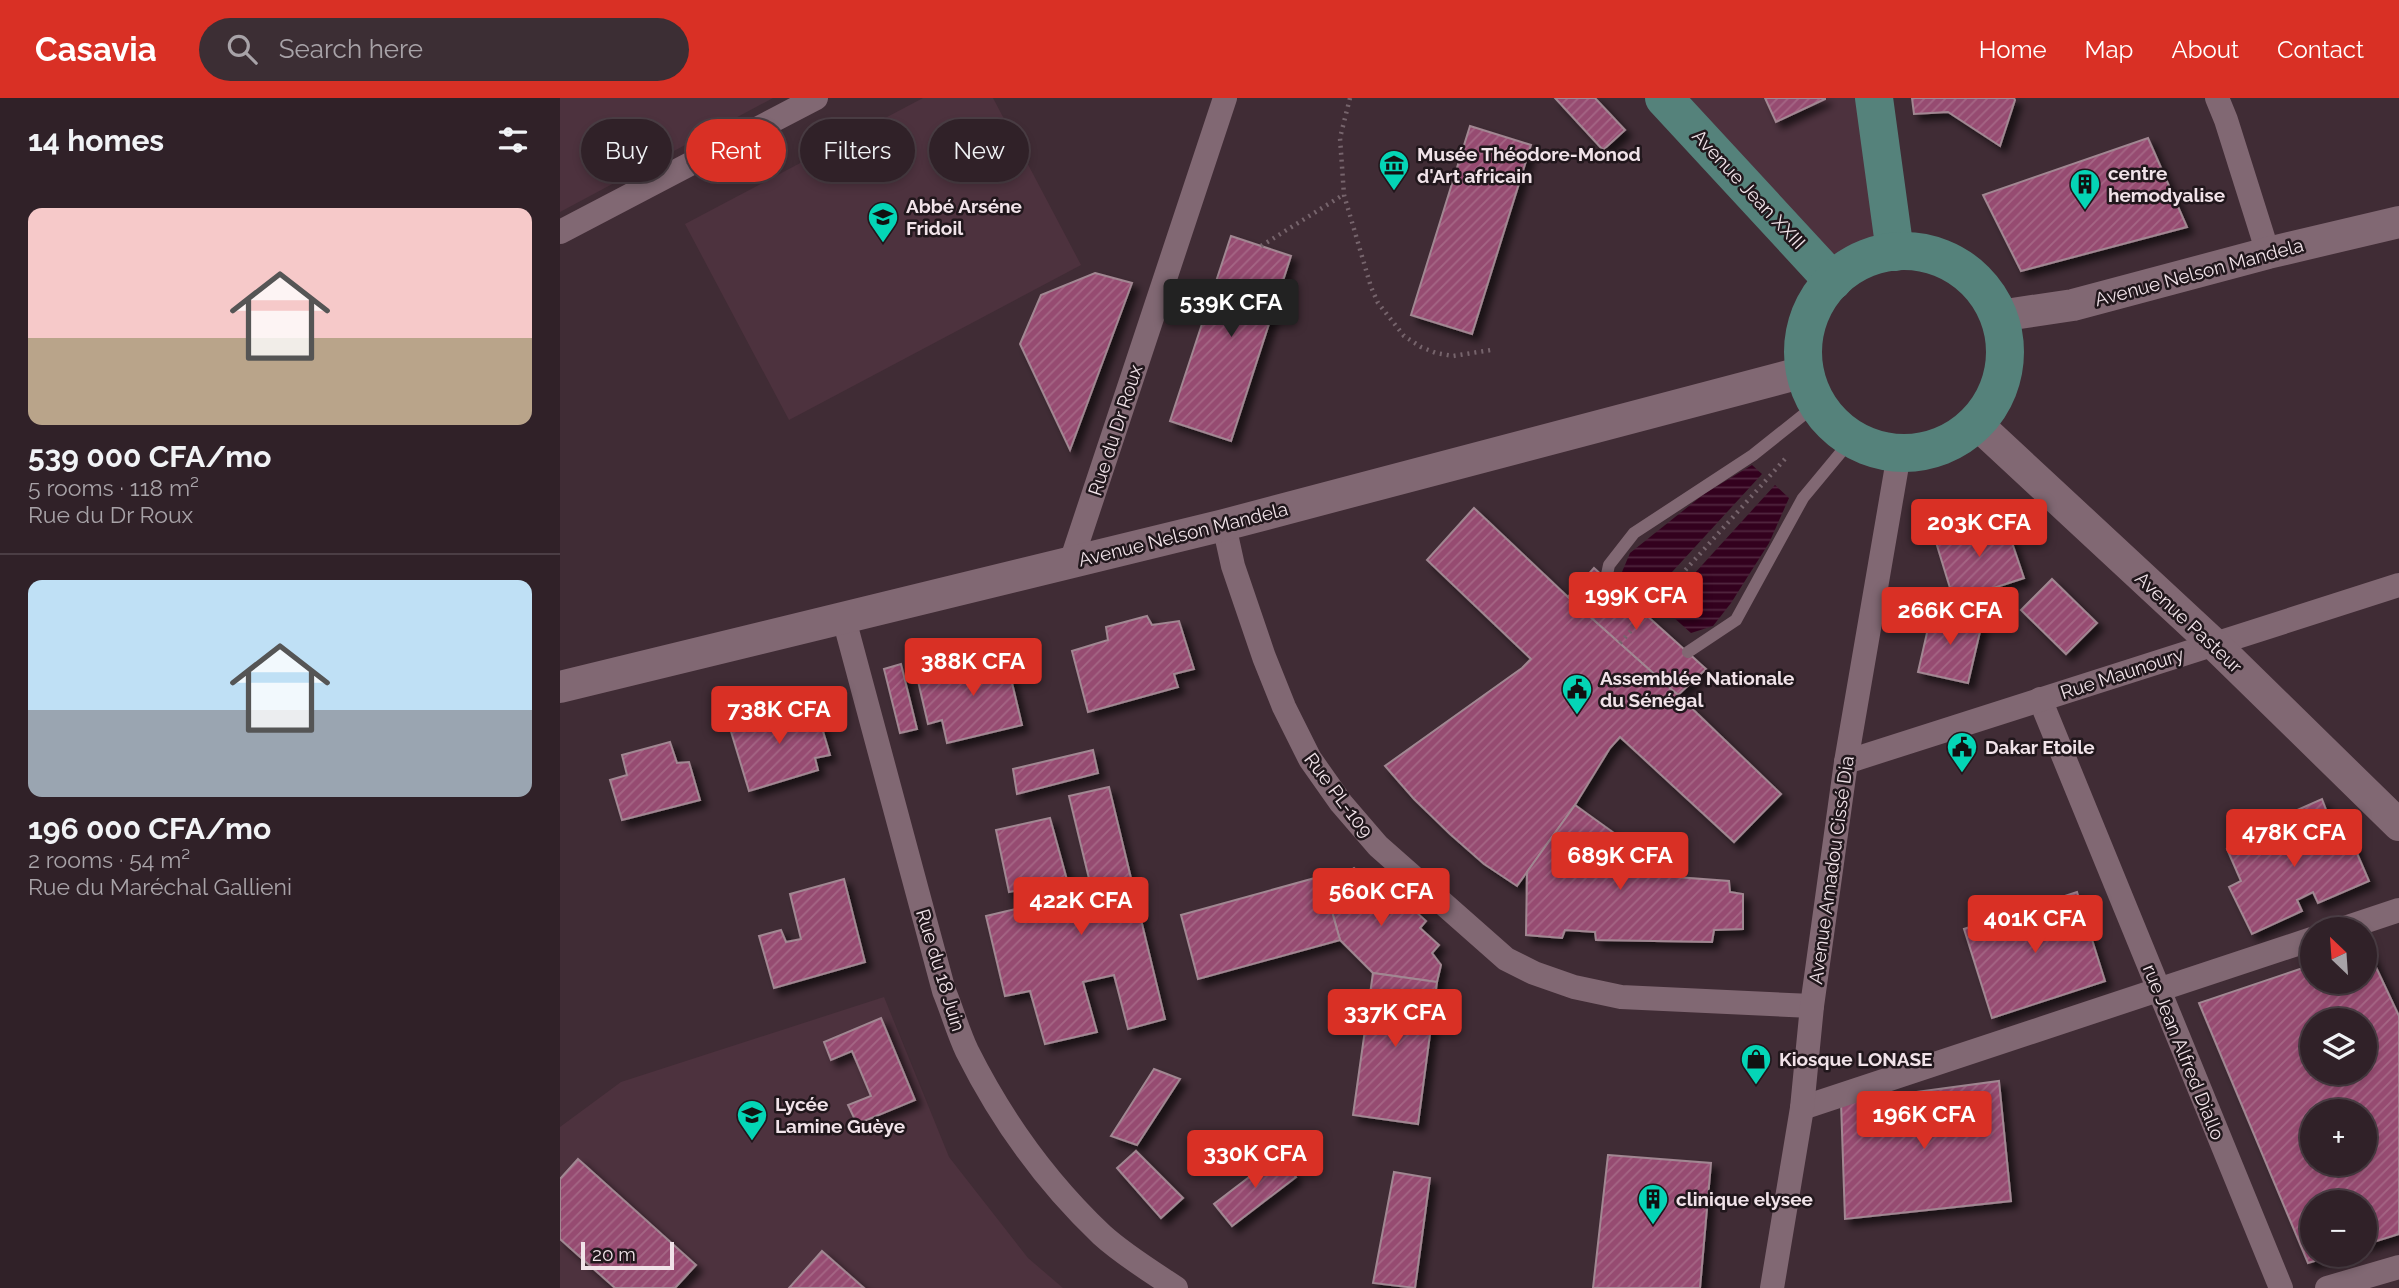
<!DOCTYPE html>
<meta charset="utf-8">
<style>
body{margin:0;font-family:Raleway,sans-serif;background:#3c2e34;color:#f1f3f6;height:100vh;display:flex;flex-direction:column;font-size:26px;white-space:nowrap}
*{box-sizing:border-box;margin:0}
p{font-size:23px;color:#a8a3a8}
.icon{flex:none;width:38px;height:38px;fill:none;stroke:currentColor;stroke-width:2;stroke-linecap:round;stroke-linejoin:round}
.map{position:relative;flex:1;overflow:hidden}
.sheet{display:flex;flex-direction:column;background:#302128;width:560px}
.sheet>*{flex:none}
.guide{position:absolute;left:21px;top:21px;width:665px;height:63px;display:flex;gap:14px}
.needle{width:46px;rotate:335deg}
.fabs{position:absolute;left:1740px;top:819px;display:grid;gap:14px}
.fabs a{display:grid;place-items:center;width:77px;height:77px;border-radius:50%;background:#302128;box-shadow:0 4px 10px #0003,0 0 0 2px #4b3e45;font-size:35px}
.scale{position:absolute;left:21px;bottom:18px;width:93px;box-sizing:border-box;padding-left:7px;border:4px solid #f1e3e9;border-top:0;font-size:19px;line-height:24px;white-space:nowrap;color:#f1e3e9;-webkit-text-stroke:5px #21171c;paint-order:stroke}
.price{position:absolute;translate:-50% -60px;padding:0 16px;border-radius:7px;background:#d93025;color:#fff;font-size:23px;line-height:46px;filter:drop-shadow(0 2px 4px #0008)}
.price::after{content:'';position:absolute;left:50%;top:42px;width:21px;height:16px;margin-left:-10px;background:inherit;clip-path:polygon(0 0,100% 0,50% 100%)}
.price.selected{background:#222;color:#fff}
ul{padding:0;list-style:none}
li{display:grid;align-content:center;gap:14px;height:371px;padding:0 28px}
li+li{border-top:2px solid #4b3e45}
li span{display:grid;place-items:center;height:217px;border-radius:14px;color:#555}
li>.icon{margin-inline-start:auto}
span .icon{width:126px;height:126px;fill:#fffc;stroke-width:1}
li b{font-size:30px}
h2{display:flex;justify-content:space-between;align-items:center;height:84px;padding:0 28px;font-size:30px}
.pill{padding:0 24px;border-radius:32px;background:#302128;box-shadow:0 4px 10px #0003,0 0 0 2px #4b3e45;font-size:24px;line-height:63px}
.pill.selected{background:#d93025;color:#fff}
header{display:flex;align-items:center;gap:42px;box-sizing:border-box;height:98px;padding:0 35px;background:#d93025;color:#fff}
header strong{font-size:33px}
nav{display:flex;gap:38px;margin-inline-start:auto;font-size:24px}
.search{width:490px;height:63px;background:#3c2e34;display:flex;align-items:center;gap:18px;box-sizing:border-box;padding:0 24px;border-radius:38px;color:#a8a3a8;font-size:26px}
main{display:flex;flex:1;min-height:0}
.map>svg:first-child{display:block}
.built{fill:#4d323e}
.water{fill:url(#water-rules)}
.building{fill:url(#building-hatch);stroke:#a18792;stroke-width:2;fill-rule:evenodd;filter:url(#shadow)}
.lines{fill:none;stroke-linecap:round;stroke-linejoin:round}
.path{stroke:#76646c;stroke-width:4.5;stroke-dasharray:2 5;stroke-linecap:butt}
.service{stroke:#816873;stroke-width:12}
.minor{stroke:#816873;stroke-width:24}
.tertiary{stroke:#816873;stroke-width:32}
.primary{stroke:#55827b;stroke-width:38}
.labels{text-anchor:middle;stroke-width:5;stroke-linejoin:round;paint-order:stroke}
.poi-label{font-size:19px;font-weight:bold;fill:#f1e3e9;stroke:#21171c;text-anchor:start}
.street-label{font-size:19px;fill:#f1e3e9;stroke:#21171c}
</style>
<header>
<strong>Casavia</strong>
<div class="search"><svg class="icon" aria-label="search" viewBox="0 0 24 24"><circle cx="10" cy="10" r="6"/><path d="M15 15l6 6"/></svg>Search here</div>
<nav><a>Home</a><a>Map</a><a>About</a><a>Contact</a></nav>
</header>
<main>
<section class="sheet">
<h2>14 homes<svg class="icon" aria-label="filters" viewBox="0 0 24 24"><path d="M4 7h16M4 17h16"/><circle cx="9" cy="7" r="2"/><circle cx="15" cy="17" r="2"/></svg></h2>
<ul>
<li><span style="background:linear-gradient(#f6c9c9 60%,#b9a48a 0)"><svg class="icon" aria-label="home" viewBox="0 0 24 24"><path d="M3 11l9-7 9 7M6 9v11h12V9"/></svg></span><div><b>539 000 CFA/mo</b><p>5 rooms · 118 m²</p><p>Rue du Dr Roux</p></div></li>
<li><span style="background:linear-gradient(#bfe0f5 60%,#9aa5b1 0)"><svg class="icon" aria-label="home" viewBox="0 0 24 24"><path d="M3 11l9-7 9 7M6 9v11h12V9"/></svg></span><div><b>196 000 CFA/mo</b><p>2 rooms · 54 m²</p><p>Rue du Maréchal Gallieni</p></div></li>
</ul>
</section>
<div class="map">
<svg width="1839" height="1190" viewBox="0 0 1839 1190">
<defs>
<pattern id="water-rules" width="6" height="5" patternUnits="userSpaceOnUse" patternTransform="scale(1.75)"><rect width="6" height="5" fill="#33011e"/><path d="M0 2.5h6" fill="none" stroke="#51263f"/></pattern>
<pattern id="building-hatch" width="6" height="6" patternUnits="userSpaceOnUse" patternTransform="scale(1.75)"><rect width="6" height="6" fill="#964c71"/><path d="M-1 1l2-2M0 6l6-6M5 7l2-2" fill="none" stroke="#a56685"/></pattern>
<filter id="shadow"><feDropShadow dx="6" dy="6" stdDeviation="3.5" flood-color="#0009"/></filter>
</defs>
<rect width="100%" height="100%" fill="#402c35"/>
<g class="built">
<polygon points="0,0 213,0 0,114"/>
<polygon points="363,0 433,0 521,167 229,322 125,126"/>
<polygon points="1125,0 1299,0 1316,140 1294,147 1268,163"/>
<polygon points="324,899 389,1059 468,1160 503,1190 0,1190 0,1029 61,984"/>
</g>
<g class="water">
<polygon points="1192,367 1202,376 1090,498 1062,474 1070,455 1144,396"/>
<polygon points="1215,387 1229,400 1209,445 1171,505 1153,528 1131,535 1103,510"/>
</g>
<g class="building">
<polygon points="995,0 1035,0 1065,32 1043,52"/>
<polygon points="1205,0 1265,0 1265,1 1216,24"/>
<polygon points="1352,0 1454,0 1455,2 1440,48 1388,14 1354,16"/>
<polygon points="910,28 971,47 912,236 851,217"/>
<polygon points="1588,40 1627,129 1461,173 1423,97"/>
<polygon points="671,138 731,158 671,343 610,323"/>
<polygon points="535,175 572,185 510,352 460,246 481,197"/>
<polygon points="914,410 1008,499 1118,597 1221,696 1174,744 1060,639 1050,650 1015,707 957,788 924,766 890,736 854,701 825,668 962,570 971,561 867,462"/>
<polygon points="1443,418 1464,480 1394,503 1375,441"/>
<polygon points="1034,470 1146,571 1118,597 1008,499"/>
<polygon points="1492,481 1537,525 1506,556 1461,512"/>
<polygon points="1372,513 1422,525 1408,585 1358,574"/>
<polygon points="587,518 592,527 619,523 634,571 614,576 618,589 528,614 512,553 548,542 546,529"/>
<polygon points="444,551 462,627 387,645 382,622 368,626 358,583 377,578 378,583 392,580 390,565"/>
<polygon points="341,566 357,631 340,635 324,571"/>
<polygon points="242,604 245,616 257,613 270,657 255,660 258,672 189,693 169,627 187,621 189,628 203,623 200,616"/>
<polygon points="110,644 117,665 129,664 140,702 62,722 50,682 67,677 62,657"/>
<polygon points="533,652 538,675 457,696 453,671"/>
<polygon points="549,689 605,921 568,931 554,877 523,884 537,934 485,946 470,893 445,898 426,818 532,793 509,698"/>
<polygon points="1762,701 1768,717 1775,720 1786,743 1793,746 1809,783 1758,805 1753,794 1737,802 1742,813 1692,836 1669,789 1681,783 1667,751 1693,739 1701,755 1715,748 1710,739 1714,733 1723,729 1731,730 1735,739 1745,734 1735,713"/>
<polygon points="1015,707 1086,758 1076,776 1169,783 1170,794 1183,796 1183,831 1154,832 1152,844 1036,842 1035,834 1005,832 1002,840 966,837 967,774"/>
<polygon points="490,720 507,782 449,794 436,732"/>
<polygon points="794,770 819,792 824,784 866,823 860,830 879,847 872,855 881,867 877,884 813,875 780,842 762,778 783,778"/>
<polygon points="762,778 780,842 638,881 621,817"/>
<polygon points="284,781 305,864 214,890 199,838 221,832 226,844 241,841 230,796"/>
<polygon points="1517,794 1545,883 1432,920 1404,831"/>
<path d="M1806 848 1839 918V1136L1804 1147V1104H1752V1157H1774L1748 1165 1639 905 1752 867V884H1804V849ZM1752 922H1804V975H1752ZM1752 1013H1804V1066H1752Z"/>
<polygon points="813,875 877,884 858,1026 793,1017"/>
<polygon points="321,920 355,1002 297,1026 288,1007 311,998 292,953 271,962 264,944"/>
<polygon points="594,971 620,981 577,1047 551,1038"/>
<polygon points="1439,983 1451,1103 1285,1121 1281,1004"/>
<polygon points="576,1053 623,1100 601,1120 557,1070"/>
<polygon points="718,1057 736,1079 672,1128 654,1106"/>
<polygon points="1048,1057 1151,1065 1140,1190 1033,1190"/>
<polygon points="18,1061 136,1167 115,1190 55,1190 0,1141 0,1081"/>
<polygon points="834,1074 870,1080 855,1190 813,1185"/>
<polygon points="262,1153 304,1190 229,1190"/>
</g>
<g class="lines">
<g class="path">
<polyline points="790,0 780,40 784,97 811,189 818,205 844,238 861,249 876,255 893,258 931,252"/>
<polyline points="701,148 783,97"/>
<polyline points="1060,545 1225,361"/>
</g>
<g class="service">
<polyline points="1046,481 1049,467 1074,435 1193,357 1257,306"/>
<polyline points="1128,554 1176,522 1243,400 1292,341"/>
</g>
<g class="minor">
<polyline points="1657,0 1666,22 1708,155"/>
<polyline points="0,134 256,0"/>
<polyline points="664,427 673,468 704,559 724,609 750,661 781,705 818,748 946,861 974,875 1014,889 1061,899 1252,908"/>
<polyline points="511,464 665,0"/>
<path d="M284 521 384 893C392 912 398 934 407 953 441 1021 487 1085 542 1137 564 1157 592 1174 616 1190"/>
<polyline points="1480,601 1721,1190"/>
<polyline points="1286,664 1839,487"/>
<polyline points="1782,831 1839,812"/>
<polyline points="1242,1010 1752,841"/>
<polyline points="1212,1190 1242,1010 1252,908 1286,664 1339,356"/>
<polyline points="1767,1190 1839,1169"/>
</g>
<g class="tertiary">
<polyline points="1439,218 1513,207 1708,155 1839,124"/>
<polyline points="1416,325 1654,546 1839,727"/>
<polyline points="0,589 664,427 1244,274"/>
</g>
<g class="primary">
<polyline points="1104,0 1273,183"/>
<polyline points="1314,0 1335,154"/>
<circle cx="1344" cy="254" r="101"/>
</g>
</g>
<defs>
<g id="museum-pin" transform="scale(1.575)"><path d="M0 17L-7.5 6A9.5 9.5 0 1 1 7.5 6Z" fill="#04d5b6" stroke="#21171c"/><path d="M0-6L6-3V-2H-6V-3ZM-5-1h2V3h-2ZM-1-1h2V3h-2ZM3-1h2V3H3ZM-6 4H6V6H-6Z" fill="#111"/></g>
<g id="building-pin" transform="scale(1.575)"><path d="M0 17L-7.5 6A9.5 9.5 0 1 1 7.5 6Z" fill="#04d5b6" stroke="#21171c"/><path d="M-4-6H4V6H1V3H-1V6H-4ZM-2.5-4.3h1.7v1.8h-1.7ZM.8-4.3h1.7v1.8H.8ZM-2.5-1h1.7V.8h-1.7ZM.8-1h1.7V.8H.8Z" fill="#111"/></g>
<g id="school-pin" transform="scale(1.575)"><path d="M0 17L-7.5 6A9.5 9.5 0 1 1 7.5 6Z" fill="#04d5b6" stroke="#21171c"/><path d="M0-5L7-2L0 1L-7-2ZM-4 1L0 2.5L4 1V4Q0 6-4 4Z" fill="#111"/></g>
<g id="civic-pin" transform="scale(1.575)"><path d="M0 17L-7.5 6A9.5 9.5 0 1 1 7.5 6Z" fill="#04d5b6" stroke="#21171c"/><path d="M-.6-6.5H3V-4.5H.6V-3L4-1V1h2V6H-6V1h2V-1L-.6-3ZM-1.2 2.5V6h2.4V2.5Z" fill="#111"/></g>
<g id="shop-pin" transform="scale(1.575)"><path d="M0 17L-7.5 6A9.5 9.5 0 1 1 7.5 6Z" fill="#04d5b6" stroke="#21171c"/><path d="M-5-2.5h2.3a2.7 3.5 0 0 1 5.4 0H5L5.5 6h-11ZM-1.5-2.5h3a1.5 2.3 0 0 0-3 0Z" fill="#111"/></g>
</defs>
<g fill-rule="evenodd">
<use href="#museum-pin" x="834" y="67"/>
<use href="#building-pin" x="1525" y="86"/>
<use href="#school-pin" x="323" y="119"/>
<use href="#civic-pin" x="1017" y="591"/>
<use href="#civic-pin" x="1402" y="649"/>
<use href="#shop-pin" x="1196" y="961"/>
<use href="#school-pin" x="192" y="1017"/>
<use href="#building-pin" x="1093" y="1101"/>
</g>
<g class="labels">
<g class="poi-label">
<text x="857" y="63">Musée Théodore-Monod<tspan x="857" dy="22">d'Art africain</tspan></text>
<text x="1548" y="82">centre<tspan x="1548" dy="22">hemodyalise</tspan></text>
<text x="346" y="115">Abbé Arséne<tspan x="346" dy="22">Fridoil</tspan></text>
<text x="1040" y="587">Assemblée Nationale<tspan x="1040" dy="22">du Sénégal</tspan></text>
<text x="1425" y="656">Dakar Etoile</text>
<text x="1219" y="968">Kiosque LONASE</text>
<text x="215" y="1013">Lycée<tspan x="215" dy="22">Lamine Guèye</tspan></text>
<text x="1116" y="1108">clinique elysee</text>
</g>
<g class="street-label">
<text transform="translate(1189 91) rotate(47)" y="7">Avenue Jean XXIII</text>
<text transform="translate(1639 174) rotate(-15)" y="7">Avenue Nelson Mandela</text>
<text transform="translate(555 332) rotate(-72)" y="7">Rue du Dr Roux</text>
<text transform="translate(623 436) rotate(-14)" y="7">Avenue Nelson Mandela</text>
<text transform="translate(1629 524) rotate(43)" y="7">Avenue Pasteur</text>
<text transform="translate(1562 575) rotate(-18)" y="7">Rue Maunoury</text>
<text transform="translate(779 697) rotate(53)" y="7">Rue PL-109</text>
<text transform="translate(1271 772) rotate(-82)" y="7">Avenue Amadou Cissé Dia</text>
<text transform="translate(381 872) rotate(73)" y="7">Rue du 18 Juin</text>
<text transform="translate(1624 954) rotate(68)" y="7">rue Jean Alfred Diallo</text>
</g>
</g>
</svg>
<div class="fabs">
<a><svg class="needle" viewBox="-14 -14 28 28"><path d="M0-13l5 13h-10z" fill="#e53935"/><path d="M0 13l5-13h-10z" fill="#a8a3a8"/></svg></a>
<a><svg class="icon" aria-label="layers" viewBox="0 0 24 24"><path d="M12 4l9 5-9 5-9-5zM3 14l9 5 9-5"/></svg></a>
<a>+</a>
<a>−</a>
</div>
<div class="scale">20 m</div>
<b class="price selected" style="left:671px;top:241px">539K CFA</b>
<b class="price" style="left:1419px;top:461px">203K CFA</b>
<b class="price" style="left:1076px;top:534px">199K CFA</b>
<b class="price" style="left:1390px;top:549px">266K CFA</b>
<b class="price" style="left:413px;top:600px">388K CFA</b>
<b class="price" style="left:219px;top:648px">738K CFA</b>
<b class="price" style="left:1734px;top:771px">478K CFA</b>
<b class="price" style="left:1060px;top:794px">689K CFA</b>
<b class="price" style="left:821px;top:830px">560K CFA</b>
<b class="price" style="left:521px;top:839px">422K CFA</b>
<b class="price" style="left:1475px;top:857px">401K CFA</b>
<b class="price" style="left:835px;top:951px">337K CFA</b>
<b class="price" style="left:1364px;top:1053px">196K CFA</b>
<b class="price" style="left:695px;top:1092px">330K CFA</b>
<div class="guide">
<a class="pill">Buy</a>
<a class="pill selected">Rent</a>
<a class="pill">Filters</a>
<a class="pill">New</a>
</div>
</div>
</main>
